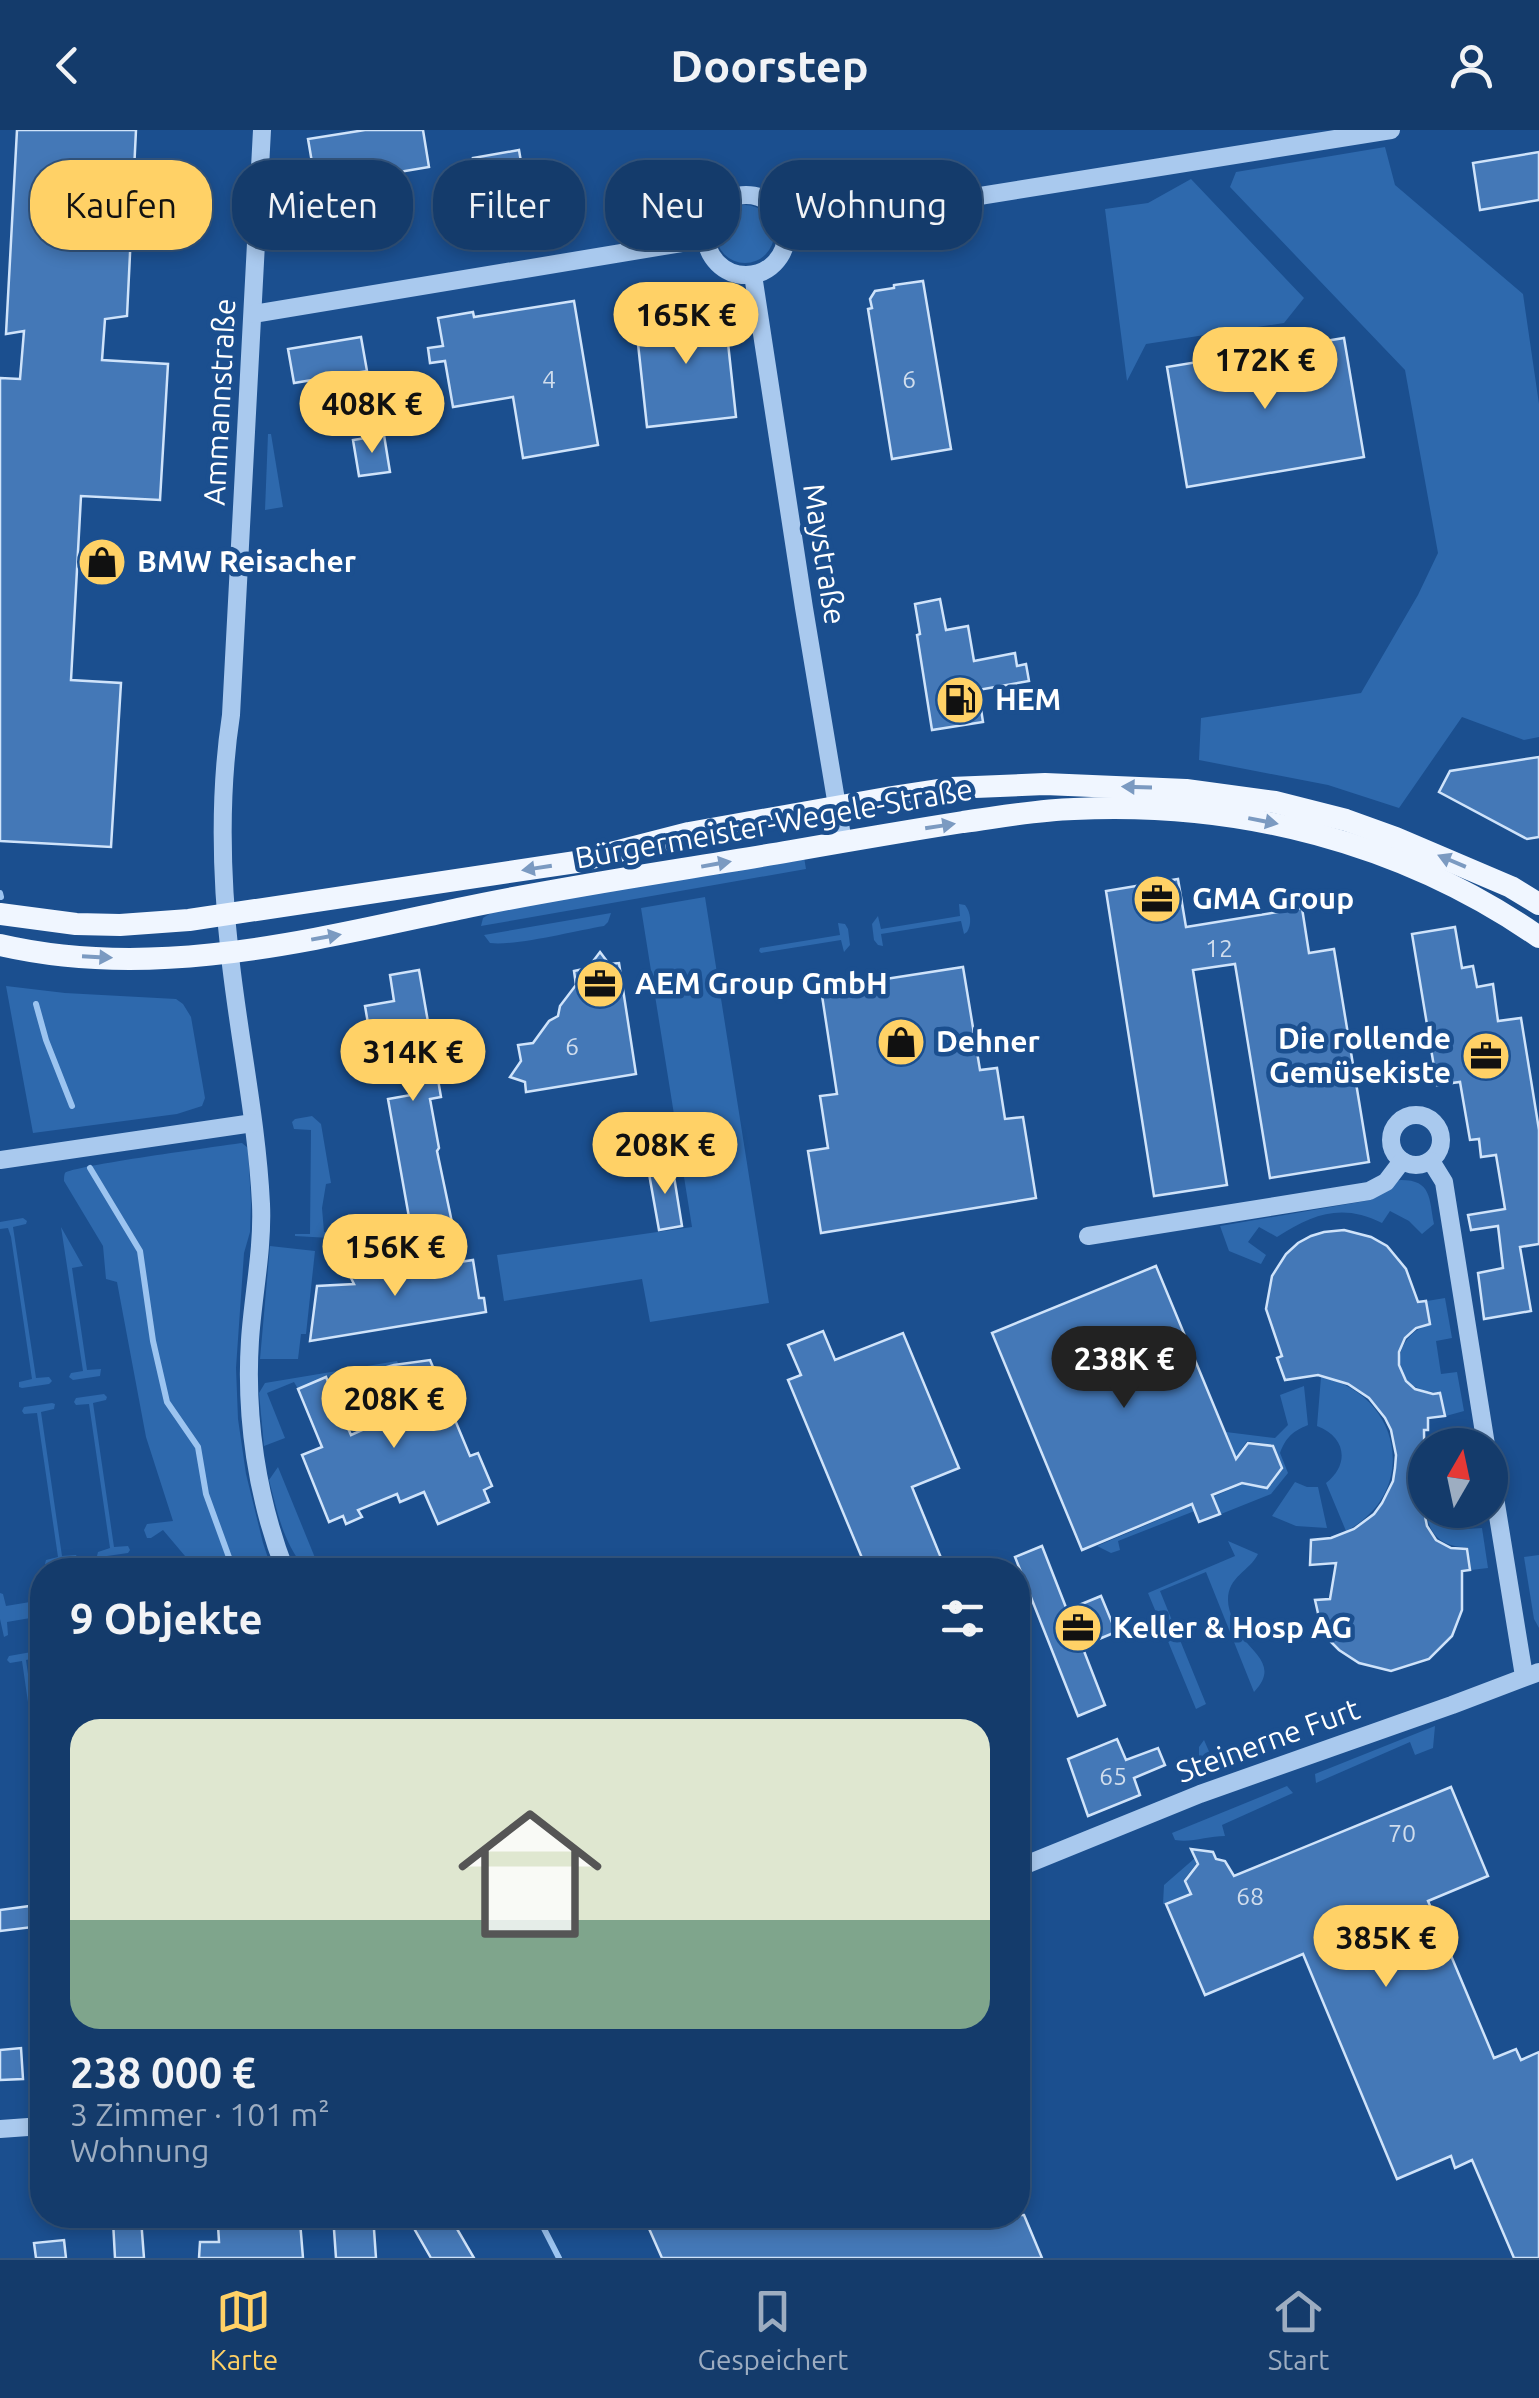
<!DOCTYPE html>
<html lang="de">
<meta charset="utf-8">
<style>
body{margin:0;font-family:Ubuntu,sans-serif;background:#214673;color:#f1f3f6;height:100vh;display:flex;flex-direction:column;font-size:38px;white-space:nowrap}
*{box-sizing:border-box;margin:0}
p{font-size:32px;color:#9dadc1}
.icon{flex:none;width:55px;height:55px;fill:none;stroke:currentColor;stroke-width:2;stroke-linecap:round;stroke-linejoin:round}
.map{position:relative;flex:1;overflow:hidden}
.side{position:absolute;left:30px;top:1428px;width:1000px;height:670px;display:flex;flex-direction:column;background:#143b6b;border-radius:40px;box-shadow:0 5px 15px #0003,0 0 0 2px #33557e}
.side>*{flex:none}
.guide{position:absolute;left:30px;top:30px;width:1000px;height:90px;display:flex;gap:20px}
.needle{width:65px;rotate:9deg}
.tools{position:absolute;left:1408px;top:1298px;display:grid;gap:20px}
.tools a{display:grid;place-items:center;width:100px;height:100px;border-radius:50%;background:#143b6b;box-shadow:0 5px 15px #0003,0 0 0 2px #33557e;font-size:50px}
.price{position:absolute;translate:-50% -85px;padding:0 22px;border-radius:35px;background:#ffd166;color:#111;font-size:32px;line-height:65px;filter:drop-shadow(0 2px 5px #0008)}
.price::after{content:'';position:absolute;left:50%;top:60px;width:30px;height:22px;margin-left:-15px;background:inherit;clip-path:polygon(0 0,100% 0,50% 100%)}
.price.current{background:#222;color:#fff}
ul{padding:0;list-style:none}
li{display:grid;align-content:center;gap:20px;height:530px;padding:0 40px}
li span{display:grid;place-items:center;height:310px;border-radius:30px;color:#555}
li>.icon{margin-inline-start:auto}
span .icon{width:180px;height:180px;fill:#fffc;stroke-width:1}
li b{font-size:42px}
h2{display:flex;justify-content:space-between;align-items:center;height:120px;padding:0 40px;font-size:42px}
.pill{padding:0 35px;border-radius:40px;background:#143b6b;box-shadow:0 5px 15px #0003,0 0 0 2px #33557e;font-size:35px;line-height:90px}
.pill.current{background:#ffd166;color:#111}
header{display:flex;justify-content:space-between;align-items:center;height:130px;padding:0 40px;background:#143b6b;font-size:45px;font-weight:700}
.menu{display:flex;justify-content:space-around;align-items:center;height:140px;border-top:2px solid #33557e;background:#143b6b;font-size:28px;color:#9dadc1}
.menu a{display:grid;justify-items:center;gap:5px}
.menu .current{color:#ffd166}
.map>svg:first-child{display:block}
.green{fill:#2e69ad}
.lines{fill:none;stroke-linecap:round;stroke-linejoin:round}
.stream{stroke:#9cc4f0;stroke-width:6}
.building{fill:#4478b7;stroke:#cfe3fa;stroke-width:2.5}
.minor{stroke:#a9c9ee;stroke-width:18}
.major{stroke:#f0f6ff;stroke-width:22}
.oneway{fill:#7b9ac1}
.labels{text-anchor:middle;stroke-width:9;stroke-linejoin:round;paint-order:stroke}
.number-label{font-size:25px;fill:#d0dded}
.street-label{font-size:30px;fill:#fff;stroke:#1b4f8f}
.poi-label{font-size:30px;font-weight:bold;fill:#fff;stroke:#1b4f8f;text-anchor:start}
</style>
<header><svg class="icon" aria-label="back" viewBox="0 0 24 24"><path d="M15 5l-7 7 7 7"/></svg>Doorstep<svg class="icon" aria-label="person" viewBox="0 0 24 24"><circle cx="12" cy="8" r="4"/><path d="M4 21q1-7 8-7t8 7"/></svg></header>
<div class="map">
<svg width="1539" height="2128" viewBox="0 0 1539 2128">
<rect width="100%" height="100%" fill="#1b4f8f"/>
<g class="green">
<polygon points="1385,17 1395,55 1523,164 1539,274 1539,607 1524,610 1462,587 1399,678 1328,655 1199,630 1201,588 1361,563 1418,465 1438,423 1405,240 1230,57 1236,42"/>
<polygon points="1191,49 1304,168 1284,193 1146,214 1127,251 1105,79 1148,73"/>
<circle cx="745" cy="104" r="29"/>
<polygon points="268,304 271,304 283,377 265,380"/>
<polygon points="804,727 806,739 481,796 483,788 494,781"/>
<polygon points="705,767 769,1173 650,1192 642,1149 504,1171 497,1125 692,1097 641,778"/>
<path d="M959 774 965 775C971 782 972 795 967 802L964 804 961 791 881 804 883 816 878 815 874 810 872 794 878 786 881 799 960 786Z"/>
<path d="M611 783 608 792 604 796C574 801 517 816 490 813L484 805Z"/>
<polygon points="838,793 845,794 848,799 850,815 844,822 841,810 761,823 759,821 760,818 840,805"/>
<polygon points="6,856 65,863 176,869 183,874 191,887 205,968 202,976 177,984 33,1003"/>
<polygon points="312,986 321,994 331,1053 326,1054 322,1078 324,1102 340,1102 330,1108 295,1106 295,1104 310,1104 311,1000 294,999 292,992 295,989"/>
<path d="M242 1013 248 1018 251 1074 250 1102 244 1123 236 1238 238 1289 246 1344 263 1413 272 1440H182L178 1435 185 1426 163 1400 151 1408H147L144 1400 147 1394 173 1391 146 1307 117 1152 106 1149 103 1116 64 1051C64 1048 64 1045 65 1043 71 1036 221 1016 242 1013Z"/>
<path d="M1401 1050C1432 1050 1429 1069 1434 1094L1422 1104 1409 1091 1390 1081 1382 1093C1342 1073 1313 1084 1277 1107L1259 1097 1248 1112 1266 1125 1261 1134 1229 1121 1220 1096 1371 1070 1394 1051Z"/>
<polygon points="23,1088 27,1091 26,1094 13,1097 36,1248 49,1247 52,1251 49,1254 22,1258 19,1257 19,1252 32,1249 11,1107 8,1098 0,1099 0,1092"/>
<polygon points="61,1097 83,1136 72,1138 87,1240 101,1239 100,1246 73,1250 69,1247 71,1243 83,1241"/>
<polygon points="270,1116 315,1121 306,1204 301,1204 298,1229 260,1229"/>
<path d="M1445 1168 1452 1208 1436 1211 1441 1244 1457 1242 1464 1281 1446 1286 1441 1262C1392 1265 1385 1209 1430 1194L1427 1171Z"/>
<polygon points="397,1231 399,1235 371,1244 382,1271 360,1281 358,1277 369,1272 358,1246 346,1250 342,1242 298,1259 294,1252 267,1263 285,1308 264,1316 259,1263 265,1253"/>
<path d="M1321 1247C1401 1263 1421 1362 1346 1401L1326 1353C1350 1334 1346 1307 1317 1296Z"/>
<path d="M1304 1256 1308 1295C1293 1301 1286 1307 1280 1323L1288 1343 1271 1364 1221 1384 1215 1373 1118 1411 1120 1420 1111 1423 1097 1416 1243 1354 1267 1359 1283 1339 1274 1315 1247 1311 1233 1331 1218 1320 1231 1314 1226 1302 1275 1308 1288 1295 1280 1265Z"/>
<polygon points="104,1264 107,1267 106,1270 93,1273 114,1417 128,1416 130,1420 128,1423 100,1427 97,1426 98,1422 110,1418 89,1274 76,1275 74,1272 76,1268"/>
<polygon points="52,1273 55,1274 54,1279 41,1282 62,1426 76,1425 78,1429 76,1432 49,1437 45,1434 46,1430 58,1427 37,1283 24,1284 22,1281 24,1277"/>
<path d="M278 1337 320 1440H306C283 1412 278 1385 269 1350Z"/>
<polygon points="1295,1352 1307,1357 1318,1357 1327,1398 1296,1396 1272,1386"/>
<path d="M1427 1380H1463L1466 1399 1482 1398 1488 1438 1471 1440 1468 1417C1444 1418 1427 1405 1427 1380Z"/>
<path d="M1228 1411 1258 1424C1250 1441 1228 1446 1228 1470 1228 1482 1236 1498 1243 1508 1257 1526 1277 1538 1254 1562L1206 1442 1160 1461 1206 1574 1196 1579 1148 1463 1235 1426Z"/>
<polygon points="1539,1425 1539,1498 1534,1489 1524,1427"/>
<polygon points="0,1463 3,1464 6,1476 42,1470 42,1486 7,1492 8,1505 4,1507 0,1489"/>
<polygon points="37,1521 40,1523 39,1527 26,1530 42,1641 42,1668 22,1531 10,1533 7,1530 9,1526"/>
<polygon points="1435,1596 1433,1618 1415,1625 1410,1612 1316,1653 1315,1644"/>
<polygon points="1271,1603 1275,1614 1215,1636 1204,1634 1199,1626 1199,1617 1204,1610 1211,1626"/>
<path d="M1287 1656 1293 1663 1222 1695 1225 1706C1208 1706 1191 1713 1175 1710L1172 1703Z"/>
<polygon points="1195,1728 1196,1734 1183,1751 1205,1757 1163,1774 1164,1755"/>
</g>
<g class="lines">
<g class="stream">
<polyline points="0,763 1,767"/>
<polyline points="36,874 46,910 72,976"/>
<polyline points="90,1038 140,1121 153,1211 167,1272 198,1317 206,1364 230,1430 235,1440"/>
<polyline points="537,2085 559,2128"/>
</g>
</g>
<g class="building">
<polygon points="17,0 136,0 127,186 105,189 102,230 168,234 160,370 81,366 71,550 121,553 111,717 0,711 0,248 20,249 24,201 6,204"/>
<polygon points="365,0 423,0 429,37 316,56 308,9"/>
<polygon points="519,20 530,85 476,93 472,71 480,70 473,28"/>
<polygon points="1539,22 1539,70 1480,80 1473,33"/>
<polygon points="923,151 951,319 892,329 868,179 872,178 870,169 875,161 894,158 894,155"/>
<polygon points="574,171 598,315 523,328 513,267 453,277 445,231 430,233 428,218 443,216 438,188 473,182 474,187"/>
<polygon points="724,176 736,287 647,297 635,186"/>
<polygon points="361,207 367,241 294,253 288,219"/>
<polygon points="1344,208 1364,327 1187,357 1167,237"/>
<polygon points="384,305 390,342 359,346 353,310"/>
<polygon points="940,469 946,500 968,496 974,531 1015,523 1017,536 1026,534 1029,551 978,560 983,592 932,600 917,505 920,504 915,474"/>
<polygon points="1539,627 1539,707 1527,709 1439,662 1450,641"/>
<polygon points="1178,749 1186,797 1302,778 1309,823 1334,819 1369,1032 1270,1048 1235,834 1193,840 1227,1055 1154,1066 1106,761"/>
<polygon points="1455,797 1462,838 1473,836 1477,857 1493,854 1498,891 1521,888 1539,1000 1539,1114 1520,1117 1531,1181 1484,1189 1478,1143 1503,1138 1498,1096 1471,1100 1468,1085 1505,1079 1496,1025 1481,1027 1479,1009 1470,1010 1460,952 1437,955 1412,804"/>
<polygon points="600,822 609,834 619,833 636,944 526,962 525,952 510,947 521,931 518,915 533,913 549,891 558,886 560,876 576,855 574,841 588,838"/>
<polygon points="963,837 980,940 997,938 1005,989 1023,987 1036,1068 821,1103 808,1021 828,1018 820,966 837,964 821,859"/>
<polygon points="419,840 441,967 430,969 439,1018 437,1021 454,1102 426,1107 418,1138 388,969 411,965 404,929 375,934 365,876 394,871 390,845"/>
<polygon points="672,1034 682,1096 659,1100 648,1038"/>
<polygon points="1344,1100 1371,1107 1387,1116 1406,1139 1418,1172 1426,1171 1430,1194 1416,1198 1405,1208 1399,1222 1399,1235 1406,1251 1415,1259 1433,1264 1440,1263 1445,1286 1428,1288 1428,1300 1424,1300 1425,1386 1427,1396 1436,1410 1451,1418 1467,1419 1470,1440 1462,1441 1462,1480 1452,1506 1429,1529 1391,1541 1359,1533 1339,1520 1331,1512 1320,1492 1315,1470 1330,1469 1336,1433 1310,1435 1311,1410 1331,1408 1354,1399 1374,1384 1382,1373 1393,1351 1395,1338 1396,1325 1391,1300 1385,1288 1369,1268 1348,1254 1318,1245 1285,1250 1277,1228 1282,1226 1266,1179 1272,1146 1286,1124 1298,1113 1311,1106 1324,1102"/>
<polygon points="473,1130 479,1168 484,1168 486,1182 310,1211 317,1156 354,1154 348,1142 368,1134 380,1136 388,1143"/>
<polygon points="1156,1136 1236,1329 1248,1313 1273,1316 1282,1338 1267,1358 1242,1353 1212,1365 1220,1384 1199,1392 1192,1374 1082,1420 992,1203"/>
<polygon points="823,1201 835,1230 903,1203 959,1338 912,1357 946,1440 867,1440 788,1250 801,1245 788,1215"/>
<polygon points="430,1230 470,1326 478,1323 492,1356 484,1360 489,1372 438,1394 424,1362 400,1372 397,1364 358,1380 362,1387 346,1394 343,1386 329,1392 302,1325 322,1317 298,1259 326,1247 351,1305 378,1293 398,1273 383,1238 394,1235"/>
<polygon points="1042,1416 1067,1480 1101,1466 1116,1502 1082,1516 1105,1575 1078,1586 1015,1427"/>
<polygon points="1117,1609 1126,1630 1158,1618 1165,1635 1134,1648 1140,1665 1088,1686 1068,1629"/>
<polygon points="1451,1657 1488,1746 1428,1771 1494,1928 1516,1919 1521,1930 1539,1922 1539,2128 1514,2128 1472,2030 1455,2038 1451,2026 1397,2049 1303,1824 1205,1865 1166,1774 1191,1764 1185,1751 1198,1734 1191,1719 1213,1722 1216,1729 1225,1731 1234,1746"/>
<polygon points="30,1776 33,1797 0,1801 0,1780"/>
<polygon points="21,1918 23,1949 0,1950 0,1920"/>
<polygon points="333,2085 373,2085 376,2128 336,2128"/>
<polygon points="422,2085 449,2085 474,2128 431,2128 411,2093"/>
<polygon points="643,2085 1024,2085 1042,2128 662,2128"/>
<polygon points="141,2089 144,2128 115,2128 113,2091"/>
<polygon points="300,2091 303,2128 199,2128 200,2112 219,2112 218,2095"/>
<polygon points="64,2110 66,2128 36,2128 34,2113"/>
</g>
<g class="lines">
<g class="minor">
<path d="M262 0 231 585C219 664 221 746 230 826 239 909 257 991 261 1074 263 1119 253 1165 250 1210 245 1287 257 1368 285 1440"/>
<circle cx="746" cy="105" r="40"/>
<polyline points="786,97 1391,0"/>
<polyline points="753,145 804,478 843,712"/>
<polyline points="253,184 706,109"/>
<circle cx="1416" cy="1010" r="25"/>
<polyline points="0,1030 253,993"/>
<polyline points="1431,1031 1444,1052 1486,1315"/>
<polyline points="1088,1106 1369,1061 1386,1052 1402,1031"/>
<polyline points="1490,1337 1524,1546"/>
<polyline points="1018,1738 1200,1664 1452,1575 1539,1542"/>
<polyline points="0,1999 42,1996"/>
</g>
<g class="major">
<polyline points="0,784 76,794 120,795 189,790 576,732 689,703 892,667 951,658 1045,654 1186,660 1275,672 1346,690 1396,708 1511,757 1539,774"/>
<path d="M0 815C155 851 311 810 463 778 571 755 682 740 791 721 848 711 906 701 963 692 1000 687 1037 680 1074 679 1239 671 1402 712 1539 807"/>
</g>
</g>
<defs><path id="oneway-solid" d="M-6-.8H1V-3.2L6.5 0L1 3.2V.8H-6Z" transform="scale(2.5)"/></defs>
<g class="oneway">
<use href="#oneway-solid" transform="translate(1137 657) rotate(-178)"/>
<use href="#oneway-solid" transform="translate(1263 691) rotate(11)"/>
<use href="#oneway-solid" transform="translate(940 696) rotate(-9)"/>
<use href="#oneway-solid" transform="translate(1452 731) rotate(-157)"/>
<use href="#oneway-solid" transform="translate(716 734) rotate(-10)"/>
<use href="#oneway-solid" transform="translate(537 738) rotate(171)"/>
<use href="#oneway-solid" transform="translate(326 807) rotate(-10)"/>
<use href="#oneway-solid" transform="translate(97 827) rotate(3)"/>
</g>
<defs>
<g id="shop-disc" transform="scale(2.5)"><circle r="9.5" fill="#ffd166" stroke="#1b4f8f"/><path d="M-5-2.5h2.3a2.7 3.5 0 0 1 5.4 0H5L5.5 6h-11ZM-1.5-2.5h3a1.5 2.3 0 0 0-3 0Z" fill="#111"/></g>
<g id="fuel-disc" transform="scale(2.5)"><circle r="9.5" fill="#ffd166" stroke="#1b4f8f"/><path d="M-5.5-6h7V0h2V4h1.3V-2.5L3-4.5l.8-.8L6-3V5H2.5V1h-1V6h-7ZM-4.2-4.7v3.2H.2V-4.7Z" fill="#111"/></g>
<g id="office-disc" transform="scale(2.5)"><circle r="9.5" fill="#ffd166" stroke="#1b4f8f"/><path d="M-6-3h4V-5.5h4V-3h4V5H-6ZM-1-4.5V-3h2v-1.5ZM-6 0V1H6V0Z" fill="#111"/></g>
</defs>
<g fill-rule="evenodd">
<use href="#shop-disc" x="102" y="432"/>
<use href="#fuel-disc" x="960" y="570"/>
<use href="#office-disc" x="1157" y="769"/>
<use href="#office-disc" x="600" y="854"/>
<use href="#shop-disc" x="901" y="912"/>
<use href="#office-disc" x="1486" y="926"/>
<use href="#office-disc" x="1078" y="1498"/>
</g>
<g class="labels">
<g class="number-label">
<text x="549" y="258">4</text>
<text x="909" y="258">6</text>
<text x="1219" y="827">12</text>
<text x="572" y="925">6</text>
<text x="1113" y="1655">65</text>
<text x="1402" y="1712">70</text>
<text x="1250" y="1775">68</text>
</g>
<g class="street-label">
<text transform="translate(220 272) rotate(-87)" y="10">Ammannstraße</text>
<text transform="translate(824 424) rotate(81)" y="10">Maystraße</text>
<text transform="translate(774 694) rotate(-10)" y="10">Bürgermeister-Wegele-Straße</text>
<text transform="translate(1268 1611) rotate(-20)" y="10">Steinerne Furt</text>
</g>
<g class="poi-label">
<text x="137" y="442">BMW Reisacher</text>
<text x="995" y="580">HEM</text>
<text x="1192" y="779">GMA Group</text>
<text x="635" y="864">AEM Group GmbH</text>
<text x="1451" y="919" text-anchor="end">Die rollende<tspan x="1451" dy="34">Gemüsekiste</tspan></text>
<text x="936" y="922">Dehner</text>
<text x="1113" y="1508">Keller &amp; Hosp AG</text>
</g>
</g>
</svg>
<div class="tools">
<a><svg class="needle" viewBox="-14 -14 28 28"><path d="M0-13l5 13h-10z" fill="#e53935"/><path d="M0 13l5-13h-10z" fill="#9dadc1"/></svg></a>
</div>
<b class="price" style="left:686px;top:237px">165K €</b>
<b class="price" style="left:1265px;top:282px">172K €</b>
<b class="price" style="left:372px;top:326px">408K €</b>
<b class="price" style="left:413px;top:974px">314K €</b>
<b class="price" style="left:665px;top:1067px">208K €</b>
<b class="price" style="left:395px;top:1169px">156K €</b>
<b class="price current" style="left:1124px;top:1281px">238K €</b>
<b class="price" style="left:394px;top:1321px">208K €</b>
<b class="price" style="left:1386px;top:1860px">385K €</b>
<div class="guide">
<a class="pill current">Kaufen</a>
<a class="pill">Mieten</a>
<a class="pill">Filter</a>
<a class="pill">Neu</a>
<a class="pill">Wohnung</a>
</div>
<section class="side">
<h2>9 Objekte<svg class="icon" aria-label="filters" viewBox="0 0 24 24"><path d="M4 7h16M4 17h16"/><circle cx="9" cy="7" r="2"/><circle cx="15" cy="17" r="2"/></svg></h2>
<ul>
<li><span style="background:linear-gradient(#dfe7d0 65%,#7fa58c 0)"><svg class="icon" aria-label="home" viewBox="0 0 24 24"><path d="M3 11l9-7 9 7M6 9v11h12V9"/></svg></span><div><b>238 000 €</b><p>3 Zimmer · 101 m²</p><p>Wohnung</p></div></li>
</ul>
</section>
</div>
<nav class="menu">
<a class="current"><svg class="icon" aria-label="map" viewBox="0 0 24 24"><path d="M3 6l6-2 6 2 6-2v14l-6 2-6-2-6 2zM9 4v14M15 6v14"/></svg>Karte</a>
<a><svg class="icon" aria-label="saved" viewBox="0 0 24 24"><path d="M7 4h10v16l-5-4-5 4z"/></svg>Gespeichert</a>
<a><svg class="icon" aria-label="home" viewBox="0 0 24 24"><path d="M3 11l9-7 9 7M6 9v11h12V9"/></svg>Start</a>
</nav>
